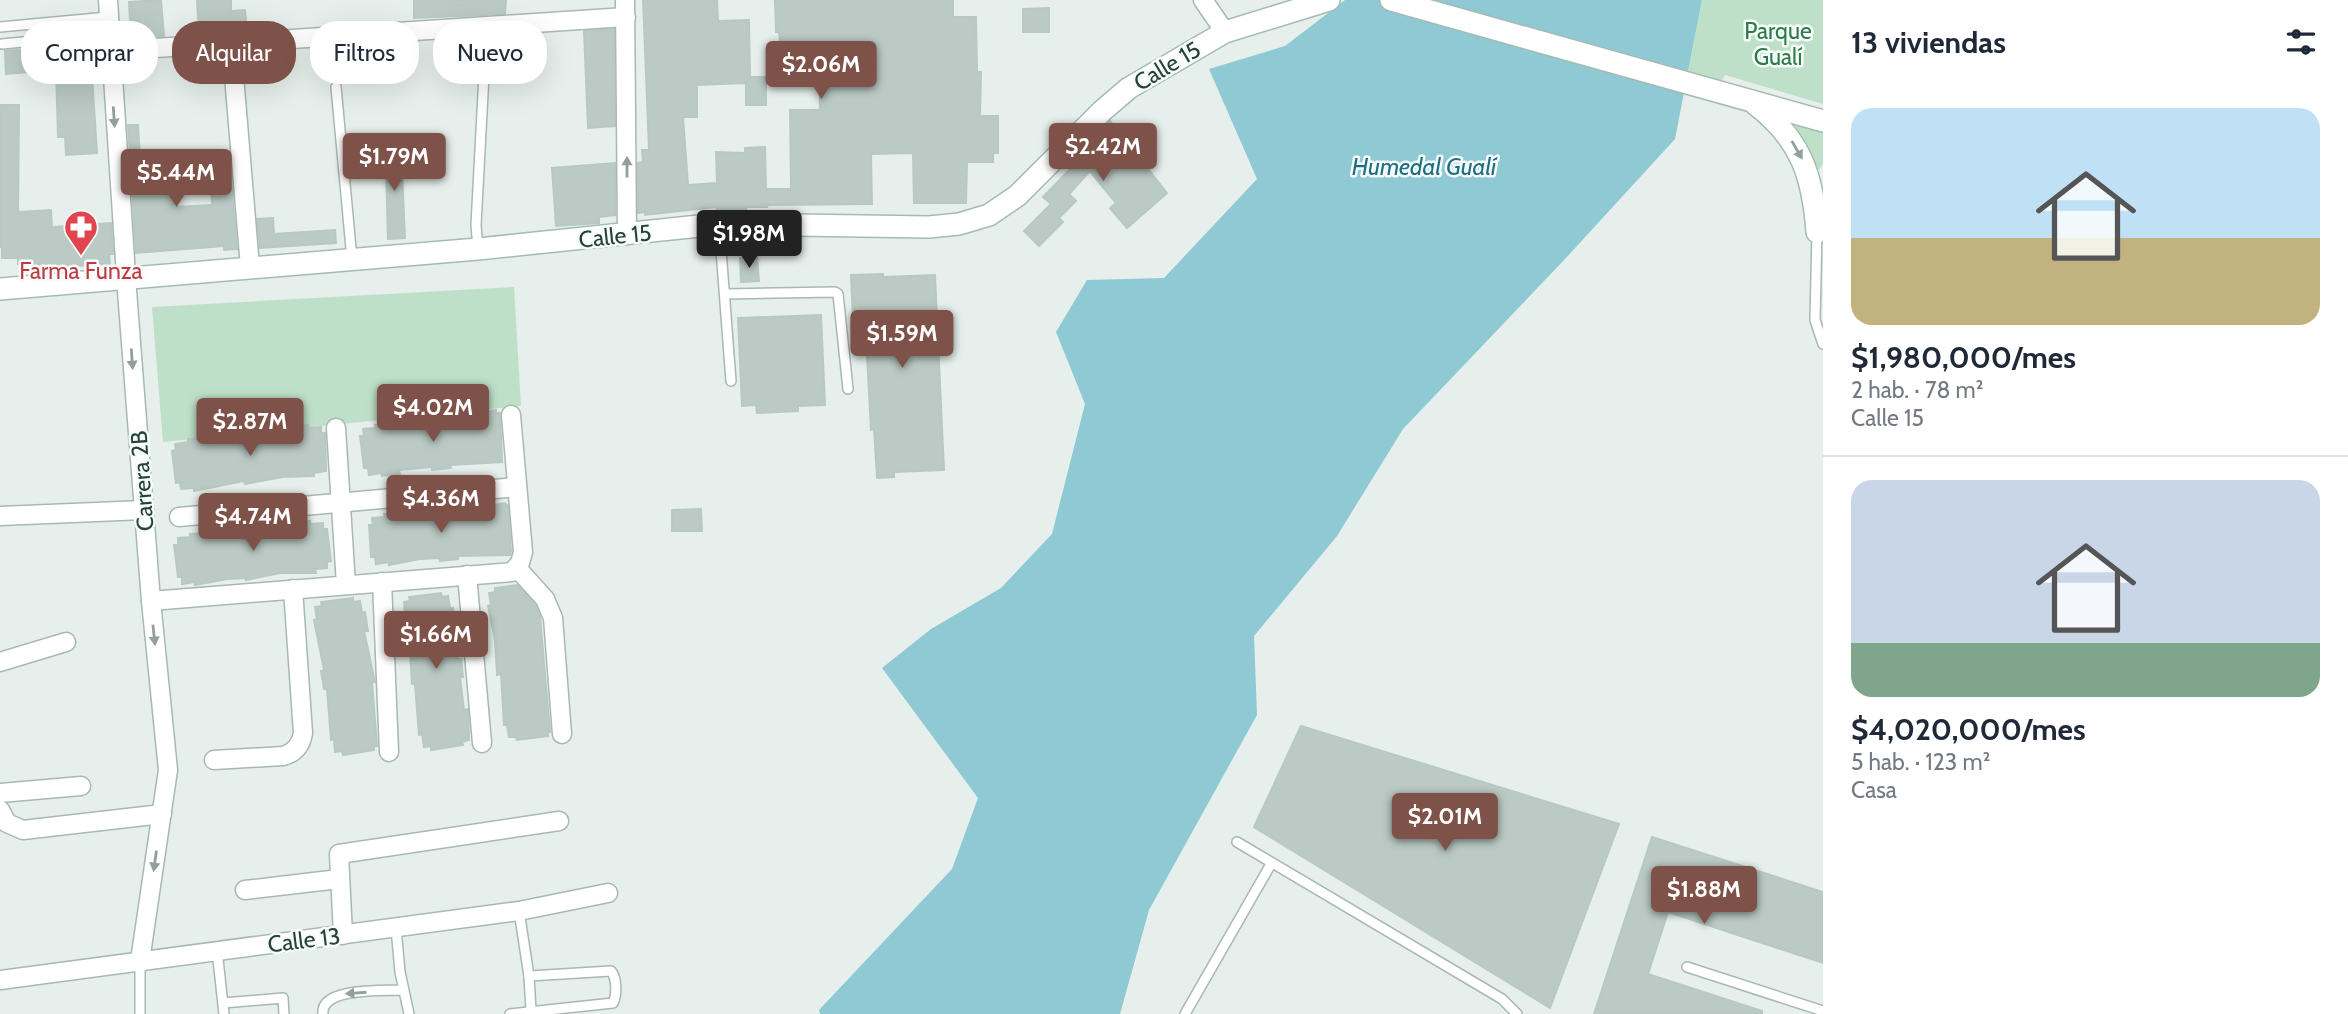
<!DOCTYPE html>
<html lang="es">
<meta charset="utf-8">
<style>
body{margin:0;font-family:Cabin,sans-serif;background:#f2f2f3;color:#1f2937;height:100vh;display:flex;flex-direction:column;font-size:26px;white-space:nowrap}
*{box-sizing:border-box;margin:0}
p{font-size:23px;color:#747a83}
.icon{flex:none;width:38px;height:38px;fill:none;stroke:currentColor;stroke-width:2;stroke-linecap:round;stroke-linejoin:round}
.map{position:relative;flex:1;overflow:hidden}
.panel{display:flex;flex-direction:column;background:#fff;width:525px}
.panel>*{flex:none}
.hud{position:absolute;left:21px;top:21px;width:665px;height:63px;display:flex;gap:14px}
.price{position:absolute;translate:-50% -60px;padding:0 16px;border-radius:7px;background:#7f5249;color:#fff;font-size:23px;line-height:46px;filter:drop-shadow(0 2px 4px #0008)}
.price::after{content:'';position:absolute;left:50%;top:42px;width:21px;height:16px;margin-left:-10px;background:inherit;clip-path:polygon(0 0,100% 0,50% 100%)}
.price.current{background:#222;color:#fff}
ul{padding:0;list-style:none}
li{display:grid;align-content:center;gap:14px;height:371px;padding:0 28px}
li+li{border-top:2px solid #e0e1e3}
li span{display:grid;place-items:center;height:217px;border-radius:21px;color:#555}
li>.icon{margin-inline-start:auto}
span .icon{width:126px;height:126px;fill:#fffc;stroke-width:1}
li b{font-size:30px}
h2{display:flex;justify-content:space-between;align-items:center;height:84px;padding:0 28px;font-size:30px}
.tag{padding:0 24px;border-radius:28px;background:#fff;box-shadow:0 7px 28px #0002;font-size:24px;line-height:63px}
.tag.current{background:#7f5249;color:#fff}
main{display:flex;flex:1;min-height:0}
.map>svg:first-child{display:block}
.green{fill:#bfe0c8}
.water{fill:#8ec9d4}
.building{fill:#bbcac4;stroke:#b8c9c2;stroke-width:2}
.lines{fill:none;stroke-linecap:round;stroke-linejoin:round}
.lane-casing{stroke:#a8b8b2;stroke-width:12}
.street-casing{stroke:#a8b8b2;stroke-width:21}
.secondary-casing{stroke:#a4bbb3;stroke-width:24}
.lane{stroke:#fff;stroke-width:9}
.street{stroke:#fff;stroke-width:18}
.secondary{stroke:#fff;stroke-width:21}
.oneway{fill:#92a09c}
.labels{text-anchor:middle;stroke-width:5;stroke-linejoin:round;paint-order:stroke}
.park-label{font-size:23px;fill:#2d7a4b;stroke:#f7fbf9}
.street-label{font-size:23px;fill:#24423a;stroke:#f7fbf9}
.health-label{font-size:23px;fill:#be3a42;stroke:#f7fbf9}
.water-label{font-size:24px;font-style:italic;fill:#1c6f80;stroke:#f7fbf9}
</style>
<main>
<div class="map">
<svg width="1823" height="1014" viewBox="0 0 1823 1014">
<rect width="100%" height="100%" fill="#e6efeb"/>
<g class="green">
<polygon points="1702,0 1823,0 1823,104 1725,75 1716,91 1688,74"/>
<polygon points="1793,122 1823,131 1823,164 1819,170"/>
<polygon points="514,287 521,406 163,442 152,307"/>
</g>
<polygon class="water" points="1345,0 1702,0 1675,139 1565,259 1403,429 1337,536 1254,636 1257,715 1149,910 1120,1014 820,1014 819,1010 952,869 978,798 882,668 931,629 1001,588 1052,534 1085,404 1056,332 1087,280 1164,278 1257,179 1209,69 1285,46"/>
<g class="building">
<polygon points="161,0 164,36 131,38 129,2"/>
<polygon points="197,0 231,1 231,11 245,10 247,31 199,34"/>
<polygon points="414,0 506,0 505,14 414,18"/>
<polygon points="643,0 717,0 718,21 749,20 750,77 766,77 766,105 746,105 746,83 697,85 697,117 683,117 688,185 717,183 716,152 745,153 745,148 765,147 766,189 791,189 790,110 820,110 819,73 810,73 811,52 782,53 779,32 776,32 775,0 953,0 953,17 976,17 977,72 981,72 980,116 998,116 998,153 993,153 993,162 967,162 966,203 914,203 913,153 871,154 872,204 766,205 767,207 746,207 746,209 717,210 716,207 645,215 645,212 638,213 638,163 643,162 642,150 649,150"/>
<polygon points="1049,8 1049,32 1023,32 1023,9"/>
<polygon points="614,29 615,126 588,128 584,31"/>
<polygon points="90,44 97,153 66,155 65,137 58,137 56,70 6,74 5,51"/>
<polygon points="0,105 19,105 18,212 51,210 52,227 111,223 113,254 109,254 110,264 38,268 38,264 18,264 18,258 2,258 2,247 0,247"/>
<polygon points="1110,121 1119,132 1125,128 1127,142 1167,193 1127,228 1110,208 1116,203 1090,171 1069,194 1076,201 1059,218 1063,222 1039,246 1024,231 1051,204 1043,197 1080,159 1077,155"/>
<polygon points="128,125 138,125 140,159 172,158 174,207 212,205 211,179 231,178 237,249 224,250 224,246 136,253"/>
<polygon points="401,150 405,238 388,239 386,169 381,170 380,151"/>
<polygon points="615,163 615,215 599,217 599,223 556,226 552,168"/>
<polygon points="273,218 274,234 335,230 336,243 260,248 257,219"/>
<polygon points="757,257 759,281 741,282 740,258"/>
<polygon points="883,274 883,277 935,275 944,470 894,472 894,477 877,478 874,429 871,430 865,320 853,321 851,275"/>
<polygon points="821,315 825,405 798,406 798,411 757,413 756,405 742,406 738,318"/>
<polygon points="496,410 496,413 500,413 502,462 450,465 451,468 432,470 432,467 399,470 400,474 382,476 381,473 369,475 368,468 364,468 360,436 364,436 363,429 376,428 375,425 412,424 427,422 426,419 445,416 445,419"/>
<polygon points="308,425 308,428 321,427 321,433 325,433 326,471 314,473 314,476 283,477 245,484 244,481 194,491 194,488 181,489 180,482 176,483 172,451 176,450 175,444 188,442 188,439 239,437 239,433 257,431 257,434"/>
<polygon points="505,503 508,506 511,551 510,555 458,556 458,559 440,561 440,558 420,559 389,565 389,562 376,564 375,557 371,557 369,525 373,525 372,518 385,517 384,514 403,512 403,516 436,512 435,509 470,509"/>
<polygon points="701,509 702,531 672,531 672,510"/>
<polygon points="310,521 310,524 323,523 323,529 327,529 331,561 327,562 327,568 315,569 316,573 280,573 246,580 246,578 227,579 195,585 195,582 182,584 182,577 178,577 174,545 178,545 178,538 190,537 190,534 241,532 241,529 259,527 259,530"/>
<polygon points="517,585 535,605 540,616 550,732 548,732 548,736 517,740 516,737 509,737 507,725 504,725 501,674 497,675 495,640 488,606 491,605 489,593 495,592 495,588"/>
<polygon points="441,593 442,597 448,596 450,608 453,608 456,626 453,626 458,659 461,659 463,677 460,677 464,710 468,709 469,740 462,742 463,745 431,750 431,746 424,747 422,734 419,735 415,684 412,684 410,649 402,615 405,614 404,602 410,601 409,597"/>
<polygon points="353,598 353,602 360,601 362,613 365,612 368,631 364,631 375,682 372,682 377,746 374,746 374,750 343,755 342,751 335,752 334,739 331,740 327,689 324,689 321,671 324,670 314,620 317,619 315,607 322,606 321,602"/>
<polygon points="1301,726 1619,824 1550,1008 1254,827"/>
<polygon points="1652,837 1823,892 1823,963 1668,912 1648,974 1762,1011 1762,1014 1594,1014"/>
</g>
<g class="lines">
<g class="lane-casing">
<g id="lane">
<polyline points="0,27 108,17"/>
<polyline points="2,44 97,35"/>
<polyline points="336,87 352,259"/>
<polyline points="719,224 731,381"/>
<polyline points="1817,232 1815,320 1823,344"/>
<polyline points="478,249 476,225 485,56"/>
<polyline points="726,294 835,292 838,294 848,389"/>
<polyline points="1237,842 1502,999 1517,1014"/>
<polyline points="396,928 400,972 409,1014"/>
<polyline points="217,950 224,1014"/>
<polyline points="1687,967 1823,1011"/>
<polyline points="529,976 531,1011"/>
<polyline points="223,1003 283,998 284,1014"/>
<polyline points="140,1014 140,961"/>
<path d="M323 1014C320 987 383 991 402 990"/>
<path d="M510 1014 613 1003C617 995 617 978 611 971L529 976 519 911"/>
<polyline points="1185,1014 1271,864"/>
</g>
</g>
<g class="street-casing">
<g id="street">
<polyline points="108,0 127,291 151,601 168,770 140,961"/>
<polyline points="625,0 627,235"/>
<polyline points="1203,0 1225,32"/>
<polyline points="110,51 626,17"/>
<polyline points="234,76 250,267"/>
<polyline points="336,428 346,585"/>
<polyline points="0,516 144,510"/>
<polyline points="179,517 517,487"/>
<polyline points="517,568 545,599 553,618 562,734"/>
<polyline points="467,575 482,743"/>
<polyline points="382,582 389,752"/>
<polyline points="151,601 512,572 520,563 523,552 511,415"/>
<polyline points="0,662 66,642"/>
<path d="M214 760 283 756C295 753 301 745 303 733L293 589"/>
<polyline points="0,793 81,786"/>
<polyline points="0,810 7,823 23,830 162,814"/>
<polyline points="245,890 339,879"/>
<polyline points="343,935 339,854 559,821"/>
<polyline points="0,980 519,911 608,893"/>
</g>
</g>
<g class="secondary-casing">
<g id="secondary">
<polyline points="1391,0 1823,121"/>
<path d="M1755 104C1801 139 1813 176 1817 232"/>
<polyline points="0,289 478,249 719,224 929,227 959,224 989,215 1017,196 1102,111 1129,88 1225,32 1329,0"/>
</g>
</g>
<use href="#lane" class="lane"/>
<use href="#street" class="street"/>
<use href="#secondary" class="secondary"/>
</g>
<defs><path id="oneway-solid" d="M-6-.8H1V-3.2L6.5 0L1 3.2V.8H-6Z" transform="scale(1.75)"/></defs>
<g class="oneway">
<use href="#oneway-solid" transform="translate(114 117) rotate(86)"/>
<use href="#oneway-solid" transform="translate(1797 150) rotate(60)"/>
<use href="#oneway-solid" transform="translate(627 167) rotate(-90)"/>
<use href="#oneway-solid" transform="translate(132 359) rotate(86)"/>
<use href="#oneway-solid" transform="translate(154 635) rotate(84)"/>
<use href="#oneway-solid" transform="translate(155 861) rotate(98)"/>
<use href="#oneway-solid" transform="translate(356 993) rotate(176)"/>
</g>
<defs>
<g id="pharmacy-pin" transform="scale(1.75)"><path d="M0 17L-7.5 6A9.5 9.5 0 1 1 7.5 6Z" fill="#e0444e" stroke="#f7fbf9"/><path d="M-2-6h4v4h4v4h-4v4h-4v-4h-4v-4h4Z" fill="#fff"/></g>
</defs>
<g fill-rule="evenodd">
<use href="#pharmacy-pin" x="81" y="227"/>
</g>
<g class="labels">
<g class="park-label">
<text x="1778" y="39">Parque<tspan x="1778" dy="26">Gualí</tspan></text>
</g>
<g class="street-label">
<text transform="translate(1167 66) rotate(-31)" y="8">Calle 15</text>
<text transform="translate(615 236) rotate(-6)" y="8">Calle 15</text>
<text transform="translate(142 481) rotate(-94)" y="8">Carrera 2B</text>
<text transform="translate(304 940) rotate(-7)" y="8">Calle 13</text>
</g>
<g class="health-label">
<text x="81" y="279">Farma Funza</text>
</g>
<g class="water-label">
<text x="1424" y="175">Humedal Gualí</text>
</g>
</g>
</svg>
<b class="price" style="left:821px;top:101px">$2.06M</b>
<b class="price" style="left:1103px;top:183px">$2.42M</b>
<b class="price" style="left:394px;top:193px">$1.79M</b>
<b class="price" style="left:176px;top:209px">$5.44M</b>
<b class="price current" style="left:749px;top:270px">$1.98M</b>
<b class="price" style="left:902px;top:370px">$1.59M</b>
<b class="price" style="left:433px;top:444px">$4.02M</b>
<b class="price" style="left:250px;top:458px">$2.87M</b>
<b class="price" style="left:441px;top:535px">$4.36M</b>
<b class="price" style="left:253px;top:553px">$4.74M</b>
<b class="price" style="left:436px;top:671px">$1.66M</b>
<b class="price" style="left:1445px;top:853px">$2.01M</b>
<b class="price" style="left:1704px;top:926px">$1.88M</b>
<div class="hud">
<a class="tag">Comprar</a>
<a class="tag current">Alquilar</a>
<a class="tag">Filtros</a>
<a class="tag">Nuevo</a>
</div>
</div>
<section class="panel">
<h2>13 viviendas<svg class="icon" aria-label="filters" viewBox="0 0 24 24"><path d="M4 7h16M4 17h16"/><circle cx="9" cy="7" r="2"/><circle cx="15" cy="17" r="2"/></svg></h2>
<ul>
<li><span style="background:linear-gradient(#bfe0f5 60%,#c2b280 0)"><svg class="icon" aria-label="home" viewBox="0 0 24 24"><path d="M3 11l9-7 9 7M6 9v11h12V9"/></svg></span><div><b>$1,980,000/mes</b><p>2 hab. · 78 m²</p><p>Calle 15</p></div></li>
<li><span style="background:linear-gradient(#c9d6e8 75%,#7fa58c 0)"><svg class="icon" aria-label="home" viewBox="0 0 24 24"><path d="M3 11l9-7 9 7M6 9v11h12V9"/></svg></span><div><b>$4,020,000/mes</b><p>5 hab. · 123 m²</p><p>Casa</p></div></li>
</ul>
</section>
</main>
